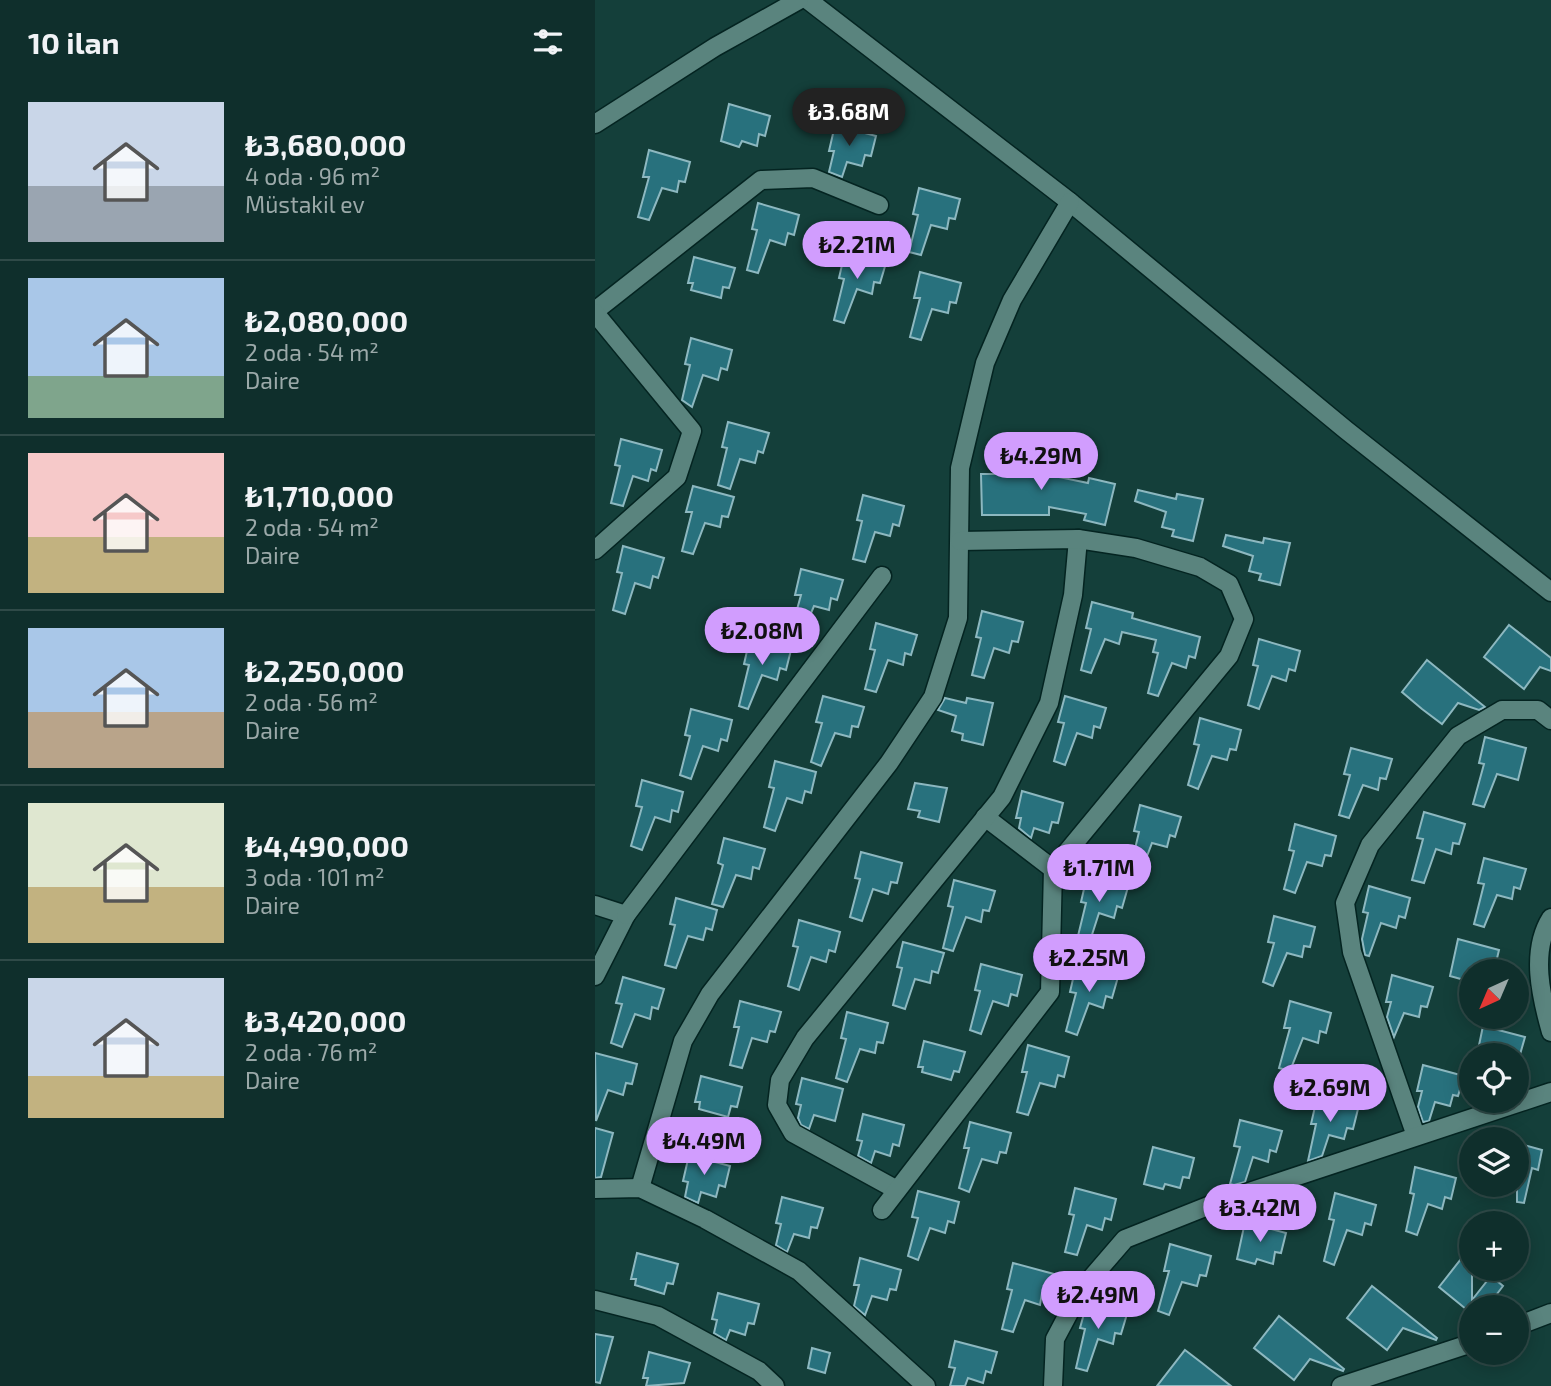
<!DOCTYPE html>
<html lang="tr">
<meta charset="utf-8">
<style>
body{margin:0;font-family:"Exo 2",sans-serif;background:#1d3b38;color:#f1f3f6;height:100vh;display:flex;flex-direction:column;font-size:26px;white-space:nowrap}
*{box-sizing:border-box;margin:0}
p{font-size:23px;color:#9ba9a9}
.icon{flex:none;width:38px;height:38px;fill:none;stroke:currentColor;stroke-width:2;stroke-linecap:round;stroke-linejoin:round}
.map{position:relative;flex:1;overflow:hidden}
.panel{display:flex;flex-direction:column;background:#0f2f2c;width:595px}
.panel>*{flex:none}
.needle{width:46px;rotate:224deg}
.controls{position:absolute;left:864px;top:959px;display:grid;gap:14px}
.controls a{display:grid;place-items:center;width:70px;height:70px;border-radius:50%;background:#0f2f2c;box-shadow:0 4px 18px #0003,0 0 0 2px #2f4a48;font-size:35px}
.price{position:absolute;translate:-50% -60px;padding:0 16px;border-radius:24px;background:#d19dfe;color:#111;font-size:23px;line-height:46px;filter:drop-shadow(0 2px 4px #0008)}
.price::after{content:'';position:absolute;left:50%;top:42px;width:21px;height:16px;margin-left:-10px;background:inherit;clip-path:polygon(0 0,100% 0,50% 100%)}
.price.current{background:#222;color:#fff}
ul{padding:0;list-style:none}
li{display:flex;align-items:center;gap:21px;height:175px;padding:0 28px}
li+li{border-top:2px solid #2f4a48}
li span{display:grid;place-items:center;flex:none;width:196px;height:140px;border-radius:0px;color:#555}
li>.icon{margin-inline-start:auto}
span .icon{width:84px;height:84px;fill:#fffc;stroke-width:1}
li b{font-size:30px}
h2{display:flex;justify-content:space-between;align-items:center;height:84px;padding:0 28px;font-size:30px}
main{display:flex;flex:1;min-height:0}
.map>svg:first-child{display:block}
.building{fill:#28717d;stroke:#8db8c0;stroke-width:2}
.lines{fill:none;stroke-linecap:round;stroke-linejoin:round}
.street-casing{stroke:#042421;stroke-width:21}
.street{stroke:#5a847e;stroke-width:18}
</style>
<main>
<section class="panel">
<h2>10 ilan<svg class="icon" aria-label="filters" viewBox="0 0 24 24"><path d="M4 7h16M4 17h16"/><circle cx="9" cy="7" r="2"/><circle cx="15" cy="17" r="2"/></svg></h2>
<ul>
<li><span style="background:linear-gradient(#c9d6e8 60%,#9aa5b1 0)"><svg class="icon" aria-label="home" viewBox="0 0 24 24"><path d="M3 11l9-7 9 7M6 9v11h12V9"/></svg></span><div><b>₺3,680,000</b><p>4 oda · 96 m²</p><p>Müstakil ev</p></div></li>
<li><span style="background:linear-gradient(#a9c7e8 70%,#7fa58c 0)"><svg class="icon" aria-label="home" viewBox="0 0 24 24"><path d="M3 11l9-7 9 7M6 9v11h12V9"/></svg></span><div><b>₺2,080,000</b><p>2 oda · 54 m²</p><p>Daire</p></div></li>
<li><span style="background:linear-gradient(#f6c9c9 60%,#c2b280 0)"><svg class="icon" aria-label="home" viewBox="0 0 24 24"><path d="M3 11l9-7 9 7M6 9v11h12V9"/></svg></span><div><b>₺1,710,000</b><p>2 oda · 54 m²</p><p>Daire</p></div></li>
<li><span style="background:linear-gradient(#a9c7e8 60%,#b9a48a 0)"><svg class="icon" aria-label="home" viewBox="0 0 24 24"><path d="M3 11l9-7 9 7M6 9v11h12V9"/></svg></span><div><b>₺2,250,000</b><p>2 oda · 56 m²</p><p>Daire</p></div></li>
<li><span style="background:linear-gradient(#dfe7d0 60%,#c2b280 0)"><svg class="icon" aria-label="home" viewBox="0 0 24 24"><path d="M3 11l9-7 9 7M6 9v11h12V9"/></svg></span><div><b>₺4,490,000</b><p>3 oda · 101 m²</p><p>Daire</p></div></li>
<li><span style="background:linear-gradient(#c9d6e8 70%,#c2b280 0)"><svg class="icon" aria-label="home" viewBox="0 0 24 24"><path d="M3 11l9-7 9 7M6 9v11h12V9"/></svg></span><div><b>₺3,420,000</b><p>2 oda · 76 m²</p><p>Daire</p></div></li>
</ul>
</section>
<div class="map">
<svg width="956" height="1386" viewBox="0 0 956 1386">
<rect width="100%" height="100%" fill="#143f3a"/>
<g class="building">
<polygon points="134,104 175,116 170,136 164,134 162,146 147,141 144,147 126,141"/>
<polygon points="240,125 281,136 276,156 270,155 267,166 252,162 247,177 234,172 239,151 234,151"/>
<polygon points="54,150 95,162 90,182 84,181 82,192 67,188 54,220 43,217 54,177 48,177"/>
<polygon points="324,188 365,199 360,219 354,218 352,229 336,225 326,255 314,252 323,215 318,214"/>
<polygon points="163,203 204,215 199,235 193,233 190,245 175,240 163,273 152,270 162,230 157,229"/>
<polygon points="250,252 291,263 285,283 279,282 277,294 262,289 249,323 239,320 249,279 244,278"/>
<polygon points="99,257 140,268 134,288 128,287 126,298 96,290 98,283 93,283"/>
<polygon points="325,272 366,283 361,303 355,302 353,313 337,309 326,340 315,337 325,298 319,298"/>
<polygon points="96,338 137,350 132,370 126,368 123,380 108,375 97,407 87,400 95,365 90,364"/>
<polygon points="133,422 174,433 168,453 163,451 160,463 145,459 135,489 123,485 132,448 127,447"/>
<polygon points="26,439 67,450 61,471 56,469 53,481 38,476 28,506 16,503 25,466 20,465"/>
<polygon points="428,452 430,471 454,471 454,475 493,483 494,478 520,484 510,525 489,520 491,514 454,507 454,515 387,515 386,474 400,474 400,454"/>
<polygon points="98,486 139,497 133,517 127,516 125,527 110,523 98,554 87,551 97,512 91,512"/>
<polygon points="543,490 581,499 582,494 608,499 598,541 577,536 579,530 567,527 571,512 540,501"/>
<polygon points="268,495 309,506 304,526 298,524 295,536 280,532 270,562 258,559 267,521 262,520"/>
<polygon points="631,535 668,543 669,538 695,543 685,585 664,580 666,574 654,571 658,556 628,546"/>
<polygon points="28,546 69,558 63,578 58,576 55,588 40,583 30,614 18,610 27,573 22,572"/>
<polygon points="206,569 248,580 242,600 236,598 234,610 219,606 205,639 195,635 206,595 200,595"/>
<polygon points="497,602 538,613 537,618 605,637 600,658 594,656 591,668 577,663 563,696 553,693 563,653 558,652 561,640 527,632 524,644 510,639 496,673 486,670 496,629 491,628"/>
<polygon points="387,611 428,622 423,642 417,641 414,653 399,648 389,678 377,675 386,638 381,637"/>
<polygon points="281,623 322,635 316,655 310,653 308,665 293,660 281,692 270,689 280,650 275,649"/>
<polygon points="914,625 956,658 956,671 945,667 929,689 889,657"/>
<polygon points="155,638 196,650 191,670 185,668 182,680 167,675 153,709 144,706 154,665 149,664"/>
<polygon points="664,639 705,651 700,671 694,669 691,681 677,676 664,709 653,705 663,666 658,665"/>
<polygon points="832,660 859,682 890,707 884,710 863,703 847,724 827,709 807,692"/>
<polygon points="228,696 269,707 263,727 257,726 255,737 240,733 226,766 216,762 227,723 221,722"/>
<polygon points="470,696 511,708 505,728 499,726 497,738 482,733 470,765 459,761 469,723 463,722"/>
<polygon points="350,698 371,703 372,698 398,703 388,745 367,740 368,734 357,731 361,716 343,710"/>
<polygon points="96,709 137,720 132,741 126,739 123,751 108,746 96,779 85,775 95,736 90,735"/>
<polygon points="605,718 646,730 641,750 635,749 632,760 617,756 603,789 593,785 604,745 599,744"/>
<polygon points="890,737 931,748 923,780 902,774 889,807 878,804 889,764 884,763"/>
<polygon points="756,748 797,759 791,779 785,778 783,790 768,785 754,818 744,815 755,775 749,774"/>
<polygon points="180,761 221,772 216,793 210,791 207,803 192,798 180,831 169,827 179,788 174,787"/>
<polygon points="47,780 88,792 83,812 77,810 75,822 60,817 47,850 36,846 47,807 41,806"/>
<polygon points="320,783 352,788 344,822 323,817 325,811 313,809"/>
<polygon points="427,791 468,803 463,823 457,822 454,833 439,828 436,838 424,828 426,818 421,818"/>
<polygon points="545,805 586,817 580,837 575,835 572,847 557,843 544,877 534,874 544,832 539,831"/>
<polygon points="829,812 870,824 864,844 858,843 856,854 841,849 829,883 817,880 828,839 822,838"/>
<polygon points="700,824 741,836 736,856 730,855 727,866 712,862 700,893 689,889 699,851 694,850"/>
<polygon points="129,838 170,849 164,869 158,867 156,879 141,875 128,907 117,904 128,865 123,863"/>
<polygon points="266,852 307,863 302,883 296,882 293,894 278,889 267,921 255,917 265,879 260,878"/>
<polygon points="889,858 931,869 925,889 919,887 917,899 902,895 889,927 879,924 889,884 883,883"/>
<polygon points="492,876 533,887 527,908 522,906 519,918 504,913 494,944 482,940 491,903 486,902"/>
<polygon points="359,880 400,891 394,911 388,910 386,922 371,917 358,951 348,948 358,907 353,906"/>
<polygon points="774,886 815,898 810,918 804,916 801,928 786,923 774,956 770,955 767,939 773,913 768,912"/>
<polygon points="81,898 122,910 117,930 111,928 108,940 93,936 81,968 70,965 80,925 75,924"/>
<polygon points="679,916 720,927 715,947 709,946 707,957 692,953 678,986 668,982 679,943 673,942"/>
<polygon points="204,920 245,932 240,952 234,950 231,962 216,957 204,990 193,986 203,947 198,946"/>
<polygon points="863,939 904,950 899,971 877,971 873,981 855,976"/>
<polygon points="308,942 349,953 343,973 337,971 335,983 320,979 310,1009 298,1005 307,968 302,967"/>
<polygon points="386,964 427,975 422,996 416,994 413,1006 398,1001 386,1034 375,1030 385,991 380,990"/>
<polygon points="481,966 523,977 517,998 511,996 508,1008 494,1003 482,1035 471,1031 481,993 475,992"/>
<polygon points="797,975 838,987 832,1007 826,1006 824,1017 809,1013 799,1037 792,1017 796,1002 791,1002"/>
<polygon points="28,977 69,989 63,1009 57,1007 55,1019 40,1014 27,1047 16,1043 27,1004 21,1003"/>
<polygon points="145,1001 186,1012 180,1032 175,1031 172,1042 157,1038 147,1068 135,1065 144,1027 139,1027"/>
<polygon points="695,1001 736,1013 731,1033 725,1031 723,1043 708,1038 695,1071 684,1068 695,1028 689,1028"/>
<polygon points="252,1012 293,1023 288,1043 282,1042 280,1053 265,1049 252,1082 241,1078 251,1039 246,1038"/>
<polygon points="888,1026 930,1037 924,1058 922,1055 882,1055"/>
<polygon points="329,1041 370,1052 364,1072 359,1071 356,1080 327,1072 328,1067 323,1067"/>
<polygon points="433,1045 474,1057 469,1077 463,1075 460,1087 445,1083 433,1115 422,1112 432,1072 427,1072"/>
<polygon points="0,1053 42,1064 37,1084 31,1083 28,1095 13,1090 1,1121"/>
<polygon points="828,1065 869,1076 863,1096 858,1095 855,1106 840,1102 834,1121 828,1122 823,1107 827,1091 822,1091"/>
<polygon points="106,1076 147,1087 142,1107 136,1106 133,1117 104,1109 105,1102 100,1102"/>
<polygon points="207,1078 248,1089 240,1121 219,1115 214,1129 206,1125 203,1118 206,1105 201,1104"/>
<polygon points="722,1098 763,1109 758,1129 752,1128 749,1139 734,1135 727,1156 713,1161 721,1124 716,1124"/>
<polygon points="268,1114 309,1125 304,1146 298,1144 295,1156 280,1151 276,1163 263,1156 267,1141 262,1140"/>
<polygon points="645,1120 687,1131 681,1152 675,1150 673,1162 658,1157 650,1182 639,1185 635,1184 645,1147 639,1146"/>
<polygon points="375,1122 416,1133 411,1153 405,1152 402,1163 387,1159 374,1192 364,1188 374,1148 369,1148"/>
<polygon points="0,1128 18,1133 6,1177 0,1178"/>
<polygon points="922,1143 947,1150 943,1170 937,1168 929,1203 922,1202"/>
<polygon points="558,1147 599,1158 594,1178 588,1177 585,1188 570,1184 568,1189 549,1184"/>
<polygon points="94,1155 135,1166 130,1187 124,1185 121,1197 106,1192 103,1203 90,1197 93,1182 88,1181"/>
<polygon points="820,1167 861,1178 856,1199 850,1197 847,1209 833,1204 822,1235 811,1231 819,1194 815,1193"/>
<polygon points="480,1188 521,1199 516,1220 510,1218 507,1230 492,1225 482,1255 470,1252 479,1215 474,1214"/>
<polygon points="323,1191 364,1202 359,1223 353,1221 350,1233 335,1228 323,1260 313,1256 323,1218 317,1217"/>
<polygon points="740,1193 781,1205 776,1225 770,1223 767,1235 752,1230 739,1265 729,1261 739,1220 734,1219"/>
<polygon points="187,1197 228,1208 222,1228 216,1227 214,1238 199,1234 192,1252 181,1245 186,1224 181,1223"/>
<polygon points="650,1222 691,1233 686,1253 680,1252 678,1264 662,1259 660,1264 642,1259"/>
<polygon points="575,1244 616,1256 611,1276 605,1275 602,1286 587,1282 574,1315 563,1311 574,1271 569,1271"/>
<polygon points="877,1245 877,1300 896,1276 908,1286 892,1307 877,1307 877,1314 844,1287"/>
<polygon points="42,1253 83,1264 78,1284 72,1283 69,1294 40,1285 41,1279 36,1279"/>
<polygon points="265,1258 306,1270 301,1290 295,1289 292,1300 277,1296 270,1315 259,1306 264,1285 259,1285"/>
<polygon points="418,1263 459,1274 453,1294 447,1293 445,1305 430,1300 418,1332 407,1329 417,1290 412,1289"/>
<polygon points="777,1286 842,1338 841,1340 808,1328 792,1350 752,1318"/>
<polygon points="123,1293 164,1304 159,1324 153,1323 150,1335 135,1330 131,1340 119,1333 122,1320 117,1319"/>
<polygon points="492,1303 532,1314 526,1334 520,1333 518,1344 503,1339 492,1371 481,1368 490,1329 485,1328"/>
<polygon points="684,1316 749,1369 748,1371 715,1359 699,1380 659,1348"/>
<polygon points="0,1334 18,1337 5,1383 0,1382"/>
<polygon points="360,1341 402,1352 396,1373 391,1371 388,1383 373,1378 370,1386 355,1386 360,1368 354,1367"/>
<polygon points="217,1348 235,1353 230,1373 213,1368"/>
<polygon points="590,1350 607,1363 636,1386 562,1386"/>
<polygon points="54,1352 95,1363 89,1383 51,1386 53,1378 48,1378"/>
</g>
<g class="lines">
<g class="street-casing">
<g id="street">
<polyline points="213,0 475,202 751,430 956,592"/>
<polyline points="0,124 120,47 204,0"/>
<polyline points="0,311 166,180 218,178 284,205"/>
<polyline points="0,313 97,431 82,477 0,550"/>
<polyline points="390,817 458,869"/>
<polyline points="0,905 31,915 0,976"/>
<polyline points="31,915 287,576"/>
<path d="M956 918C935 951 946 997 956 1032"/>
<polyline points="821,1136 757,952 750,903 775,845 863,736 907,710 943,710 956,720"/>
<polyline points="45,1188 88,1041 115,994 294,763 338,697 363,618 365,468 390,363 417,300 475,202"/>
<polyline points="0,1189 45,1188 110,1219 204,1271 331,1386"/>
<polyline points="302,1190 198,1133 182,1105 185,1080 210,1038 407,797 454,703 478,595 483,539"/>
<polyline points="287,1210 455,992 458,869 634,656 649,619 634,584 605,567 541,548 483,539 365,541"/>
<polyline points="0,1300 63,1316 164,1371 180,1386"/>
<polyline points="922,1326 956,1313"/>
<polyline points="458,1386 460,1339 486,1290 530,1239 618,1204 956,1092"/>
<polyline points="746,1386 877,1343"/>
</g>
</g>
<use href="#street" class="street"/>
</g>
</svg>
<div class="controls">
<a><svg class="needle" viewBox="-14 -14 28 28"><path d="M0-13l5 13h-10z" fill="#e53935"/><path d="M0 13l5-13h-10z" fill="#9ba9a9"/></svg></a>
<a><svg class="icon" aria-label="locate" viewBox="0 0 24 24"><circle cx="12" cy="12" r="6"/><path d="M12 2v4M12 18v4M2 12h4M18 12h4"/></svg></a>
<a><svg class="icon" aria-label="layers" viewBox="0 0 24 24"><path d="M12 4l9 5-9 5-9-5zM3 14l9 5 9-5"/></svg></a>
<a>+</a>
<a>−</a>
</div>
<b class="price current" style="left:254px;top:148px">₺3.68M</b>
<b class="price" style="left:262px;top:281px">₺2.21M</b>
<b class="price" style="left:446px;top:492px">₺4.29M</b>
<b class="price" style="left:167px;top:667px">₺2.08M</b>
<b class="price" style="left:504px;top:904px">₺1.71M</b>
<b class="price" style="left:494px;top:994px">₺2.25M</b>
<b class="price" style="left:735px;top:1124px">₺2.69M</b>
<b class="price" style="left:109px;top:1177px">₺4.49M</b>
<b class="price" style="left:665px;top:1244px">₺3.42M</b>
<b class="price" style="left:503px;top:1331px">₺2.49M</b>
</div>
</main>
